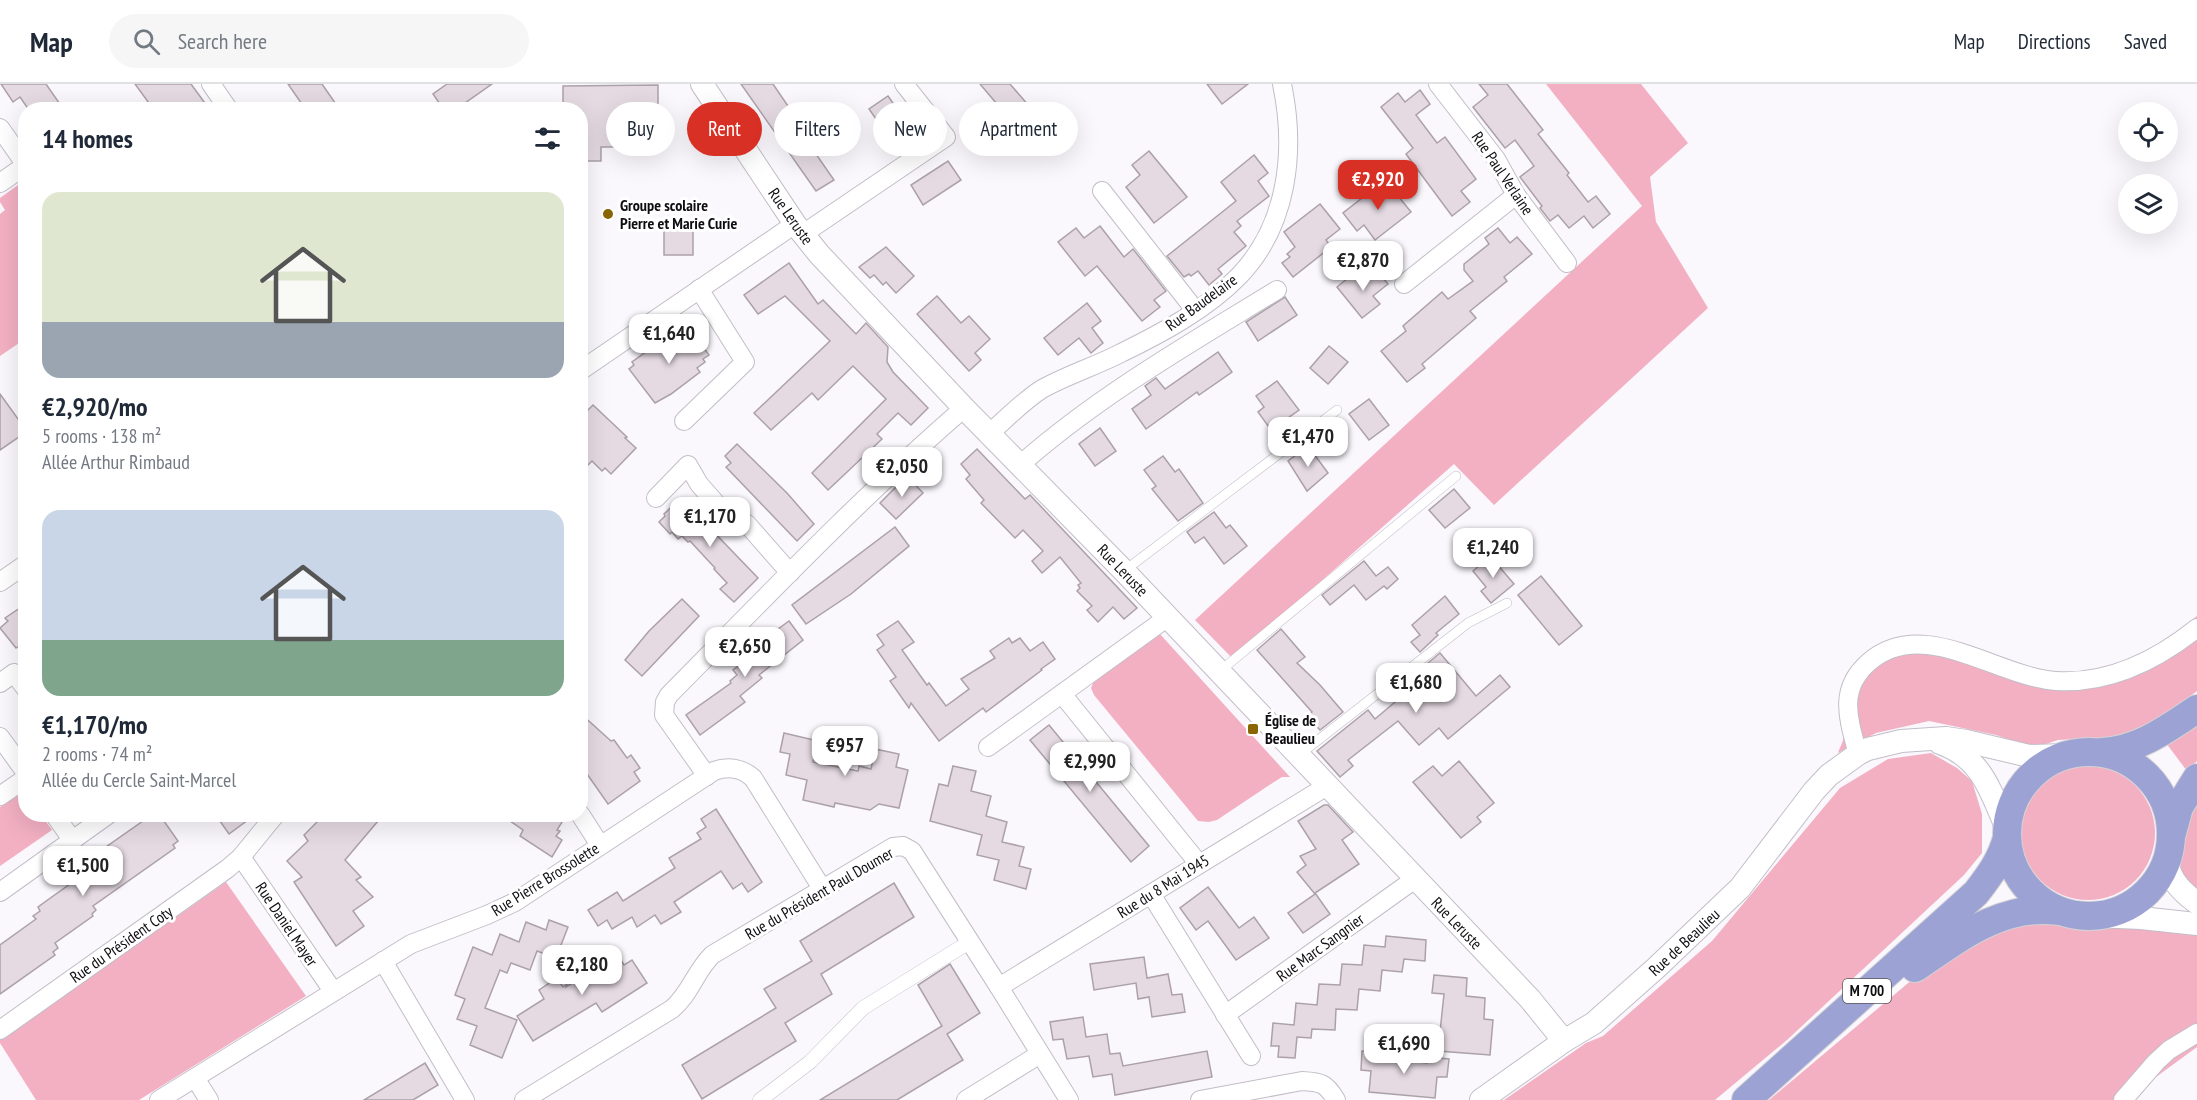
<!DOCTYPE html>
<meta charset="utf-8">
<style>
body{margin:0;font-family:"PT Sans Narrow",sans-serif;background:#f6f6f7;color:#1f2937;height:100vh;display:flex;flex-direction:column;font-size:22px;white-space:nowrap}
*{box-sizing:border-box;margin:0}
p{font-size:20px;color:#747a83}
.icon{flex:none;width:33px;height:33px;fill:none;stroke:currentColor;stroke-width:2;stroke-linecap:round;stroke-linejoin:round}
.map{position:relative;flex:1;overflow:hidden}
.details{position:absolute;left:18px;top:18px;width:570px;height:720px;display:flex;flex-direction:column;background:#fff;border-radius:24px;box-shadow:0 6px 24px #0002}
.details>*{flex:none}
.guide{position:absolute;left:606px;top:18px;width:570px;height:54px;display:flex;gap:12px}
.controls{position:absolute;left:2118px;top:18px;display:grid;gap:12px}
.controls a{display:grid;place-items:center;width:60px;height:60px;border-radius:50%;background:#fff;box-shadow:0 6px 24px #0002;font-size:30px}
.price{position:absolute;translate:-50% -51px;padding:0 14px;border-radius:12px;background:#fff;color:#222;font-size:20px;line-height:39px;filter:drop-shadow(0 2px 3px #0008)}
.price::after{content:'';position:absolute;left:50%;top:36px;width:18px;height:14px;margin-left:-9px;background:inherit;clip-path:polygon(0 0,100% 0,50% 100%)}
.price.on{background:#d93025;color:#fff}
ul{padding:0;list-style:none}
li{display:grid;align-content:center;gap:12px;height:318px;padding:0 24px}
li span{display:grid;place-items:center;height:186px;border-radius:18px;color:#555}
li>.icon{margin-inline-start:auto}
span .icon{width:108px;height:108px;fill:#fffc;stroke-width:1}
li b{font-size:26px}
h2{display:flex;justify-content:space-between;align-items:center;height:72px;padding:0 24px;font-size:26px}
.pill{padding:0 21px;border-radius:27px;background:#fff;box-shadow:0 6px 24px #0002;font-size:21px;line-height:54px}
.pill.on{background:#d93025;color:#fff}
header{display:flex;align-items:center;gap:36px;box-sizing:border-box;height:84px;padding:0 30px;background:#fff;border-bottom:2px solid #e0e1e3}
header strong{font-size:28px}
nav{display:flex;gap:33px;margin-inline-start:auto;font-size:21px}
.search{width:420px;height:54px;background:#f6f6f7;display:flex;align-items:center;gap:15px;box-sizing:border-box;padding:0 21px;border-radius:33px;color:#747a83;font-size:22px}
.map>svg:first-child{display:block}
.green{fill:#f3b0c3}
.building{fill:#e5dae2;stroke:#aca1a9;stroke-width:1.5}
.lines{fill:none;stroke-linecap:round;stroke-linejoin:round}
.service-casing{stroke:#c2bec8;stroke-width:10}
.pedestrian-casing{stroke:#c2bec8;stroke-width:15}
.minor-casing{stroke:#c2bec8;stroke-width:20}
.tertiary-casing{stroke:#c2bec8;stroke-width:24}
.trunk-casing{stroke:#d4d3d4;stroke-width:30}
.service{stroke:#fff;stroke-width:9}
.pedestrian{stroke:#fff;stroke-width:14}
.minor{stroke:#fff;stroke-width:18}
.tertiary{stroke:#fff;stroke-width:22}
.trunk{stroke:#9ca2d4;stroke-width:28}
.poi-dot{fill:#8a6504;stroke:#fff;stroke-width:2}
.labels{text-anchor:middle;stroke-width:6;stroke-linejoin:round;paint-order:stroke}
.shield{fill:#fff;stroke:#575658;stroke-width:1.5}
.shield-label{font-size:15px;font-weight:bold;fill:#0f0d11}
.street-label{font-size:16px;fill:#0f0d11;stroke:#fff}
.poi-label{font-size:16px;font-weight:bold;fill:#0f0d11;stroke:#fff;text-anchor:start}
</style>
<header>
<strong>Map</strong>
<div class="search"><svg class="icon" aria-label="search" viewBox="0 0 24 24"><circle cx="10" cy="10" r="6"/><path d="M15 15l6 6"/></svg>Search here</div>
<nav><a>Map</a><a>Directions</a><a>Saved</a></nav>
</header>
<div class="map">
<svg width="2197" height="1016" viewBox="0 0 2197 1016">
<rect width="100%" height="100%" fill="#faf7fd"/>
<g class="green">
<polygon points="1546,0 1641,0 1688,59 1650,93 1656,138 1708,224 1494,421 1454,380 1233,575 1195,536 1642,122"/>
<polygon points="25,96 25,255 0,272 0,130 5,126 0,118 0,114"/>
<path d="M2197 532V607L2159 636 2119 653 2058 656 2034 664 1996 651 1929 637 1876 649 1838 669C1839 665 1842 660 1843 656 1844 651 1841 644 1840 638 1838 620 1838 602 1849 586 1854 579 1862 572 1869 567 1928 522 2009 590 2070 589 2120 588 2160 562 2197 532Z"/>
<polygon points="1159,549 1290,693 1282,693 1274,698 1217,736 1209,738 1198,737 1094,611 1091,604 1094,597"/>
<polygon points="2197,639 2197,677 2187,687 2166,659"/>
<polygon points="1931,669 1957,684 1972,697 1982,730 1982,769 1964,791 1787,956 1715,1016 1504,1016 1586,959 1603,952 1712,857 1840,704 1888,675"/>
<circle cx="2088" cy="749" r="67"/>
<polygon points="17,712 25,713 26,730 41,731 52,746 0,782 0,723"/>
<path d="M2197 715V810C2193 805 2187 800 2184 795 2174 775 2188 734 2197 715Z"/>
<polygon points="226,798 306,912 139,1016 36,1016 0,959 0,956"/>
<polygon points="2002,839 2059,840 2092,845 2125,842 2197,848 2197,963 2156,993 2136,1016 1769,1016 1926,884"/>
</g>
<g class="building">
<polygon points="1,0 46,0 64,26 29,26 20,13 13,18"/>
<polygon points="135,0 191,0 210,26 154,26"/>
<polygon points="288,0 322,0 340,26 306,26"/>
<polygon points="447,0 492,0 455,26 444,26 433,10"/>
<polygon points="741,0 773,0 792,28 797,25 809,42 800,47 834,96 816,107"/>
<polygon points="980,0 1010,0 1029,22 1002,45 993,33 1002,26"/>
<polygon points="1207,0 1248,0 1222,20"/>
<polygon points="1479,0 1507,0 1543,46 1538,50 1569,89 1567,91 1588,118 1596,112 1610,130 1593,144 1584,132 1569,144 1558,131 1550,137 1540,124 1542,122 1520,93 1534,82 1515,56 1505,64 1473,23 1488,11"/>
<polygon points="658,1 658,63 601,63 601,77 580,77 580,26 563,26 563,2"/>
<polygon points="1420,6 1430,20 1416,31 1437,59 1445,53 1476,95 1461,107 1470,118 1452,132 1406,70 1413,64 1381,23 1398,9 1405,18"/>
<polygon points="888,12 911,45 892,58 869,25"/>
<polygon points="1149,67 1187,113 1154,139 1126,103 1140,91 1132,81"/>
<polygon points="1254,71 1268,89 1258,97 1269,112 1237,137 1241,142 1234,148 1246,162 1218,185 1222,190 1209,201 1198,187 1191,192 1189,190 1184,193 1167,172 1236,117 1221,98"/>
<polygon points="948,77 961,96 923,121 911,101"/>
<polygon points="1385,96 1411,128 1375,156 1364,141 1357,147 1343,129"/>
<polygon points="1320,120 1340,145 1326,156 1331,163 1293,193 1282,179 1290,173 1287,170 1295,163 1284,148"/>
<rect x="664" y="142" width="29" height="29"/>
<polygon points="1100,142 1124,173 1133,165 1166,207 1154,216 1160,223 1142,237 1097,182 1085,192 1058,158 1076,144 1084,154"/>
<polygon points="1498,144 1510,159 1517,153 1532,170 1504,193 1507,197 1470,227 1476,234 1422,280 1425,284 1407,298 1381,267 1406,247 1403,242 1442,208 1448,215 1473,197 1464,186 1464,180 1489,160 1485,154"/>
<polygon points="886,163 914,192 896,209 886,198 883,201 874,191 870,194 859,183"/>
<polygon points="789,179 818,220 823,216 856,250 866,239 888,263 887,278 893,288 928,324 911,341 898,329 877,350 882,355 828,406 812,389 886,315 853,282 818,316 812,309 771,346 754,329 830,257 785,212 758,230 744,211"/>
<polygon points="1377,187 1388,200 1373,212 1380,220 1362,234 1337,203 1354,189 1362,198"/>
<polygon points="937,212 961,239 969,232 990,255 975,269 981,276 969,287 917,230"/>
<polygon points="1285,213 1297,231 1258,257 1246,238"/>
<polygon points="1087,219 1101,237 1092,244 1103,259 1091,269 1079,254 1058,271 1044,254"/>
<polygon points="676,246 681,253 691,246 709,271 703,275 705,278 697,284 700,288 671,310 655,319 629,285 634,281 632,278"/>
<polygon points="1329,262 1348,278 1328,300 1310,284"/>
<polygon points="1218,268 1232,288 1199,311 1197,308 1146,345 1132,325 1151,311 1145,302 1156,294 1165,305"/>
<polygon points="1277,297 1299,326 1271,346 1258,328 1264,323 1256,312"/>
<polygon points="0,310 26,346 26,348 0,366"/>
<polygon points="1369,315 1389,341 1369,356 1349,330"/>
<polygon points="593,321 627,353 625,354 636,364 611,390 605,384 602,387 592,377 580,389 580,334"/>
<polygon points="1100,344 1116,367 1095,382 1079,360"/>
<polygon points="737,360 787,409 814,440 797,457 726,383 731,379 725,372"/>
<polygon points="1308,362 1328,389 1307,407 1288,377"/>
<polygon points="977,365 1025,415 1030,411 1137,524 1124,535 1113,523 1098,538 1087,526 1092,522 1077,507 1080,504 1078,501 1081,499 1060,473 1042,489 1032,477 1043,467 1023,446 1015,454 981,419 984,416 966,395 970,391 961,380"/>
<polygon points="1163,372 1175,388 1179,385 1203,419 1178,437 1152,405 1156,402 1144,386"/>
<polygon points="907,392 923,409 896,435 880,419"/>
<polygon points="1454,405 1470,424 1445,444 1429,426"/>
<polygon points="681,414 758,494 734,518 720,505 727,499 714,485 715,484 690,457 688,458 682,452 678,455 672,448 670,450 659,438 665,432 664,430"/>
<polygon points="1214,428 1226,444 1230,441 1247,462 1224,480 1204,453 1195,459 1187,448"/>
<polygon points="895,443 909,462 851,510 806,540 792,521"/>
<polygon points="1490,472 1514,500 1491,519 1481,507 1486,503 1473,487"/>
<polygon points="1364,477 1376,492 1388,483 1398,495 1387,505 1384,502 1366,516 1354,501 1330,521 1322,511"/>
<polygon points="1541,492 1582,542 1559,561 1518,511"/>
<polygon points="1445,512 1459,530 1436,549 1438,551 1420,568 1411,558 1420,551 1412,541"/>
<polygon points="682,515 699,532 642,592 625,576 649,547"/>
<polygon points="26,520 26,557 16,564 0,544 8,537 5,534"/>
<polygon points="789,537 803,556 759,591 762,594 740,612 745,618 700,651 686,631 731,599 730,597 737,591 733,586 755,570 752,564"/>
<polygon points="898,537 914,558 902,566 927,601 929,599 946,622 969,605 961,595 995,574 990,567 1009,554 1012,559 1020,554 1030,567 1043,558 1055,575 1041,585 1042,586 986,628 983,624 939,657 911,619 909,624 890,597 896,593 877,566 884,561 877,551"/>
<polygon points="1281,545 1305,573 1297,579 1320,601 1343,628 1320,646 1307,632 1312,628 1257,566"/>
<polygon points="1440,569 1476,612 1500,591 1510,603 1448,655 1439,644 1419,661 1398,637 1348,676 1353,682 1340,693 1317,667 1368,626 1375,635 1434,585 1428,579"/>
<polygon points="580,629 611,657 614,656 627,674 631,671 640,684 634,688 640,697 608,720 580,680"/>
<polygon points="1049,641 1149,762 1131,778 1030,656"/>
<polygon points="784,649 818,657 813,678 858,687 859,682 871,685 875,665 899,670 896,683 908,686 899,724 879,720 870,726 835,719 834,723 803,716 807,696 786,691 790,670 780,668"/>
<polygon points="1459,677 1494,719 1477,733 1481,738 1461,754 1413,698 1433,682 1442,692"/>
<polygon points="953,682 976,687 971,707 991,712 986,732 1007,738 1002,758 1024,763 1019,782 1031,785 1026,805 994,796 999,776 977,771 982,751 930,737 939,700 948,702"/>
<polygon points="1324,721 1328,721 1353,748 1342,756 1359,780 1315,809 1330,830 1303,849 1288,829 1315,810 1297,788 1306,781 1300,772 1316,765 1298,737"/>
<polygon points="716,725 762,798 748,808 742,799 733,805 721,787 674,818 681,828 661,840 655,831 637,843 632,833 612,845 607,836 598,842 588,826 617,808 623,817 675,784 669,774 701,755 697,749 706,743 701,735"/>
<polygon points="153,730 159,730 178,757 173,761 175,764 93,822 96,826 92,830 93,832 55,859 58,864 53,868 55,871 0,910 0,861 36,835 33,832 40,827 38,823 74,797 72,793 79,788 76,784"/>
<polygon points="215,730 256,730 229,750"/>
<polygon points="325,730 384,730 345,776 361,793 356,796 373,813 353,827 364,842 336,862 294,798 302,793 287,777 308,757 304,751"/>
<polygon points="500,730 567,730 557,746 560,747 556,752 562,756 552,773 520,752 523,746"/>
<polygon points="894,799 914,833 821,890 832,910 785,939 796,957 702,1015 682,981 776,924 764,905 812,877 800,857"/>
<polygon points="1208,803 1239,844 1254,833 1269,854 1236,876 1208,837 1196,846 1180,824"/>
<polygon points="549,836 568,843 556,874 537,867 530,886 511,879 507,889 500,886 485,924 517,936 502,974 470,961 477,942 457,935 465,915 455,911 473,863 492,871 500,850 519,858 526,838 546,846"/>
<polygon points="1386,852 1426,856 1425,877 1404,875 1402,888 1382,886 1380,907 1359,905 1357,926 1336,925 1335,946 1312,945 1311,954 1297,953 1295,974 1278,973 1279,962 1271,962 1273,939 1294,941 1296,919 1317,921 1319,900 1340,901 1342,880 1362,881 1364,861 1385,863"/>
<polygon points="617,870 624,881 632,876 647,899 602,928 596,919 533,957 517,932 544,915 539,906 557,894 563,903 567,900 566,903"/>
<polygon points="1144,873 1147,894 1168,890 1172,911 1182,910 1185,928 1152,933 1149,913 1138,915 1136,899 1094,906 1090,880"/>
<polygon points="950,880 980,929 947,950 963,976 897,1016 820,1016 942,942 918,901"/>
<polygon points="1434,891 1467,894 1466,912 1485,914 1484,935 1493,936 1490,971 1438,967 1444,910 1432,909"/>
<polygon points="1083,933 1086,953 1107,950 1110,970 1120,969 1123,982 1207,967 1212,993 1115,1011 1112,990 1093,993 1089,972 1067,975 1063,955 1053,956 1050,938"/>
<polygon points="1362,967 1384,969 1383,974 1427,979 1427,973 1449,975 1447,993 1437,993 1435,1014 1369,1008 1371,987 1361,986"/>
<polygon points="425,979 438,1001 413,1016 364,1016"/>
</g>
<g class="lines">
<g class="service-casing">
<g id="service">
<polyline points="1124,487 1337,326"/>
<polyline points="1220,587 1456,392"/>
<polyline points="1299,671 1468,539 1507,519"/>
</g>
</g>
<g class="pedestrian-casing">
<polyline id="pedestrian" points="760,1016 810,978 863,924 971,857"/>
</g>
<g class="minor-casing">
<g id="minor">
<polyline points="211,0 229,26"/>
<polyline points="1438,0 1496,75 1516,111 1567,179"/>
<polyline points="0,44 26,81"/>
<polyline points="0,99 26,81"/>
<polyline points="1102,107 1195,226"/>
<polyline points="803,150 946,53 904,0"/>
<polyline points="1404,200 1516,111"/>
<polyline points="580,287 795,140"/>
<polyline points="684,337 745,278 699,205"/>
<path d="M990 349C1007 334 1023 317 1042 305 1067 291 1096 282 1121 269 1162 249 1207 225 1239 192 1288 141 1296 67 1282 0"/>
<path d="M1020 381C1098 312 1189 260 1277 206"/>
<polyline points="656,414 688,381 699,400 720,424 747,440 790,489"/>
<polyline points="0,498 26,480"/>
<polyline points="0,599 14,589 26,605"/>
<polyline points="1062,610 1199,780"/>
<polyline points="0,653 26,689"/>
<polyline points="988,663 1168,533"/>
<path d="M1858 670C1848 634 1838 605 1869 578 1923 531 1997 593 2056 597 2108 600 2157 576 2197 544"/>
<path d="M707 692 664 631 665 618 669 611C765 514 860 414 964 324"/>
<polyline points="0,712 26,694"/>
<polyline points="54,730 73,757"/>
<polyline points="580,730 600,761"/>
<polyline points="241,773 333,907"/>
<polyline points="0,808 109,730"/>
<polyline points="1151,810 1251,972"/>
<polyline points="383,877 465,1016"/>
<polyline points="999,903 1327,702"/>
<polyline points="1225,931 1415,795"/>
<polyline points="0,946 227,785 241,773 276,730"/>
<polyline points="195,994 209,1016"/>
<path d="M159 1016 411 860 487 831 515 818 714 687C728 682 742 684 753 694L823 806"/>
<path d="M524 1016 672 925C690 910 695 888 712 871L893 763 903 762 912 767 999 903 1069 1016"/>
<polyline points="966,1016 1040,970"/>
<path d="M1200 1016 1302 997C1321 998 1326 999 1336 1016"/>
<polyline points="2123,1016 2156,978 2169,966 2197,949"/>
</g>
</g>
<g class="tertiary-casing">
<g id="tertiary">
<polyline points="702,0 795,140 819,170 964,324 1124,487 1530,915 1564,957"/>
<path d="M1940 659C1982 674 1990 706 2007 745"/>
<path d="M2167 778C2171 797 2181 807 2197 819"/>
<polyline points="2095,832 2141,834 2197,840"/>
<polyline points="1481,1016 1564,957 1594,939 1656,884 1740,804 1814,707 1829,691 1858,670 1868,665 1901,657 1946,654 1966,657 2029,672 2064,671"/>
</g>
</g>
<g class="trunk-casing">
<g id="trunk">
<circle cx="2089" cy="750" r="82"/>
<path d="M2102 668C2139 666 2167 645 2197 625"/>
<polyline points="2172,749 2179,723 2197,694"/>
<path d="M1915 884C1959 854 2003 819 2059 827"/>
<path d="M1746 1016 1976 809C1990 791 2001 776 2007 754"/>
</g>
</g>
<use href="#service" class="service"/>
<use href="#pedestrian" class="pedestrian"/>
<use href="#minor" class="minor"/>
<use href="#tertiary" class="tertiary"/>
<use href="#trunk" class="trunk"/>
</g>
<g class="poi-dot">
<circle cx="608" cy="130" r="6"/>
<rect x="1247" y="639" width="12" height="12" rx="3"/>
</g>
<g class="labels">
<rect class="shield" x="1843" y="895" width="48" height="24" rx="4.5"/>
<g class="shield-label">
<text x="1867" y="912">M 700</text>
</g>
<g class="street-label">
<text transform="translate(1503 89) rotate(56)" y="6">Rue Paul Verlaine</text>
<text transform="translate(791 132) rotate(55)" y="6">Rue Leruste</text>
<text transform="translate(1201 218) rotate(-36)" y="6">Rue Baudelaire</text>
<text transform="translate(1123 486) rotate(46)" y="6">Rue Leruste</text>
<text transform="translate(545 795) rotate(-32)" y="6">Rue Pierre Brossolette</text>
<text transform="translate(1163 802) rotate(-32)" y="6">Rue du 8 Mai 1945</text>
<text transform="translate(819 809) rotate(-30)" y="6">Rue du Président Paul Doumer</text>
<text transform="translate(1457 839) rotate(46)" y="6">Rue Leruste</text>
<text transform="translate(287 840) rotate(56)" y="6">Rue Daniel Mayer</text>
<text transform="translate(1684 858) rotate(-43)" y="6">Rue de Beaulieu</text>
<text transform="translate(121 860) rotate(-35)" y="6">Rue du Président Coty</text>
<text transform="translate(1320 863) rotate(-36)" y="6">Rue Marc Sangnier</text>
</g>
<g class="poi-label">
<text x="620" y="127">Groupe scolaire<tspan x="620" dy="18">Pierre et Marie Curie</tspan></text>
<text x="1265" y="642">Église de<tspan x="1265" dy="18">Beaulieu</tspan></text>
</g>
</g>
</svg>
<div class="controls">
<a><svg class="icon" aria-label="locate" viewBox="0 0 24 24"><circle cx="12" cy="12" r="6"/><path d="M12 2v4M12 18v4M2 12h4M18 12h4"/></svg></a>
<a><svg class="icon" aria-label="layers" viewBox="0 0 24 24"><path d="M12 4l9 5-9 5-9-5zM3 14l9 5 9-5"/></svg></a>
</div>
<b class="price on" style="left:1378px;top:127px">€2,920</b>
<b class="price" style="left:1363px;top:208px">€2,870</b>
<b class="price" style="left:669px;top:281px">€1,640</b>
<b class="price" style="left:1308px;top:384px">€1,470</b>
<b class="price" style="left:902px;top:414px">€2,050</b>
<b class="price" style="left:710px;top:464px">€1,170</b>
<b class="price" style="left:1493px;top:495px">€1,240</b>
<b class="price" style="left:745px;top:594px">€2,650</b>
<b class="price" style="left:1416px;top:630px">€1,680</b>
<b class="price" style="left:845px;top:693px">€957</b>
<b class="price" style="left:1090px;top:709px">€2,990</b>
<b class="price" style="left:83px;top:813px">€1,500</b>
<b class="price" style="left:582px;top:912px">€2,180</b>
<b class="price" style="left:1404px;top:991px">€1,690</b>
<div class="guide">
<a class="pill">Buy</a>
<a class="pill on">Rent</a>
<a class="pill">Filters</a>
<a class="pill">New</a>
<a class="pill">Apartment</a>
</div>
<section class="details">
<h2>14 homes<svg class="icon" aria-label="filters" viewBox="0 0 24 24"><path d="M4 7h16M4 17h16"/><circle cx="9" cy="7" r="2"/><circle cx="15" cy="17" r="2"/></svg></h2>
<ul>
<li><span style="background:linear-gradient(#dfe7d0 70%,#9aa5b1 0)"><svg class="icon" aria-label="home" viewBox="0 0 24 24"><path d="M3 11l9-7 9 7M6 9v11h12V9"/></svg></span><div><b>€2,920/mo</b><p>5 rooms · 138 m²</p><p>Allée Arthur Rimbaud</p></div></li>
<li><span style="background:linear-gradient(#c9d6e8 70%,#7fa58c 0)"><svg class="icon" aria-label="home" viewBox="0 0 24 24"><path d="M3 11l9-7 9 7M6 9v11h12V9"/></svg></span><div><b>€1,170/mo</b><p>2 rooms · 74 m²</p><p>Allée du Cercle Saint-Marcel</p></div></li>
</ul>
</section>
</div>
